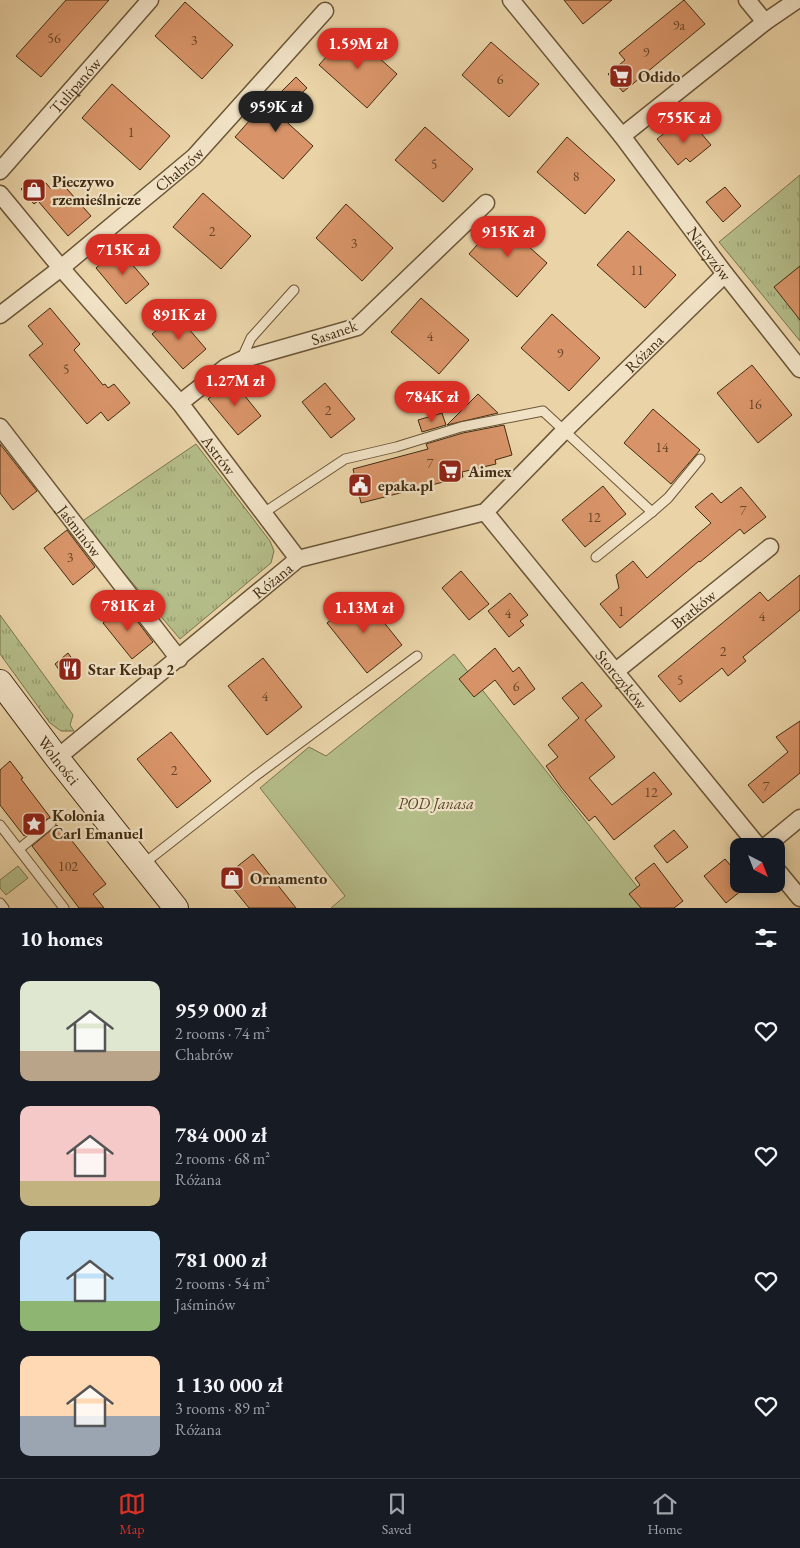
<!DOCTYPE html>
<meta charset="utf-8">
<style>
body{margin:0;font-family:"EB Garamond",serif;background:#242831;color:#f1f3f6;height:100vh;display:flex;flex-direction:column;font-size:19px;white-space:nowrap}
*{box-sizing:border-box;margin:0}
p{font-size:16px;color:#9ea1a6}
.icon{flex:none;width:28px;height:28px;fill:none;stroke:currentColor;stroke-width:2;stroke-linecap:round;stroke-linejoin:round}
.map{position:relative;height:908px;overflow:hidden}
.sheet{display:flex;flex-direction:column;background:#171b24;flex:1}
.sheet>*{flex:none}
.needle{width:32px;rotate:138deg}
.tools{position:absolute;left:730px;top:838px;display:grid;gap:10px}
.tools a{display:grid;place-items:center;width:55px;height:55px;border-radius:10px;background:#171b24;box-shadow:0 2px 12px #0003;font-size:25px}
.price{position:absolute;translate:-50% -42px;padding:0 11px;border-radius:18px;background:#d93025;color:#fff;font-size:16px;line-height:32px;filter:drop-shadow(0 1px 2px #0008)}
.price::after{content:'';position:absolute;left:50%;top:30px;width:15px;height:11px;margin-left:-8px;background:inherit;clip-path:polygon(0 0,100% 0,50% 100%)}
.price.selected{background:#222;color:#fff}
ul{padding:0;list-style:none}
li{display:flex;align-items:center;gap:15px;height:125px;padding:0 20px}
li span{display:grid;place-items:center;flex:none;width:140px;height:100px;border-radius:10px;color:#555}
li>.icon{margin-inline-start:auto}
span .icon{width:60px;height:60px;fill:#fffc;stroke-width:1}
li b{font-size:21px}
h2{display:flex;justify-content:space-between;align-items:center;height:60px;padding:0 20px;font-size:21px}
.tab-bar{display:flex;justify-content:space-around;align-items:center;height:70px;border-top:1px solid #363941;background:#171b24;font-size:14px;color:#9ea1a6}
.tab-bar a{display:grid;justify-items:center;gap:2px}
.tab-bar .selected{color:#d93025}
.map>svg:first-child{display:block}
.grass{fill:url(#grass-tufts);stroke:#7a744e}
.garden{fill:#b4bd89;stroke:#7a744e}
.building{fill:#d89468;stroke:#412c12}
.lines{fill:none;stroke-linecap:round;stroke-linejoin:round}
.lane-casing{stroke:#6b5637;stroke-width:11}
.street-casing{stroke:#6b5637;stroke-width:19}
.secondary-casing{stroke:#412c12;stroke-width:26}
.lane{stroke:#f1e2c6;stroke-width:9}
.street{stroke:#f1e2c6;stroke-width:16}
.secondary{stroke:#f1e2c6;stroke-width:24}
.labels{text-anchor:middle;stroke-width:4.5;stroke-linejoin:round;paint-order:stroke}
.number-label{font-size:14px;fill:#674628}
.poi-label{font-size:16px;font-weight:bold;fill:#412c12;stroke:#f1e2c6;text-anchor:start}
.street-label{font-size:16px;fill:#412c12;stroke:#f1e2c6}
.park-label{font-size:16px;font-style:italic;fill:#58492a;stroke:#f1e2c6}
</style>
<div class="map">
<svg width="800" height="908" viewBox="0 0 800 908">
<defs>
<pattern id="grass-tufts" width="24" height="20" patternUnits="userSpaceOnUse" patternTransform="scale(1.25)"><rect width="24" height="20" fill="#b4bd89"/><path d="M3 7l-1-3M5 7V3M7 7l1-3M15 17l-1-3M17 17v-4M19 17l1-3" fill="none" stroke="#949a6f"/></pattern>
</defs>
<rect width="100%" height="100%" fill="#e9d3a7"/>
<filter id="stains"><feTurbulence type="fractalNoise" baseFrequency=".004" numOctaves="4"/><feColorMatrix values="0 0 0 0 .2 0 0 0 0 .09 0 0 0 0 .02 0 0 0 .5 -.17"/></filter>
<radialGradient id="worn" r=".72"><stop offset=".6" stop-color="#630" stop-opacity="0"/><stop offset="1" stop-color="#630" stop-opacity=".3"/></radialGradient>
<g class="grass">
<polygon points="800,175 800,341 719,242"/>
<polygon points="196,444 270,541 274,551 271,563 180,639 81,522"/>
<polygon points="0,615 73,715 70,725 74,731 61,731 50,723 0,654"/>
</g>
<g class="garden">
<polygon points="454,654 654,908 331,908 345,896 260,788 309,747 326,756"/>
<polygon points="18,866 28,878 6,895 0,888 0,880"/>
</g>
<g class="building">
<polygon points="66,0 109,0 41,77 16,56"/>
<polygon points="564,0 612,0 583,24"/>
<polygon points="684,0 705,24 623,92 608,74 625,60 619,53"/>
<polygon points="185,2 233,45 202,79 155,36"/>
<polygon points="349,31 397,74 367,108 319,65"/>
<polygon points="491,42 539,84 509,117 462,75"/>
<polygon points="296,77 307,88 279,115 313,146 283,179 235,137 265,103 268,105"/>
<polygon points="112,84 170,136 140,170 82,118"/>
<polygon points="676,124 685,135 695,126 711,145 690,162 686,158 678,165 657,139"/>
<polygon points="425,127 473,169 443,202 395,160"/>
<polygon points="567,137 615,180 585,214 537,172"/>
<polygon points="29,181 46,183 51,189 60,181 91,216 68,236 38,201 34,204 21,189"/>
<polygon points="725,187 741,206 723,222 706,202"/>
<polygon points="203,193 251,236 221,269 173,227"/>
<polygon points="346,204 393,248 362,281 316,238"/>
<polygon points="499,220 547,263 517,297 469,254"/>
<polygon points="628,231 676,275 645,308 597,265"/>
<polygon points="119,249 149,284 126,304 96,268"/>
<polygon points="800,266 800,320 774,287"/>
<polygon points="421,298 469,340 439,374 391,332"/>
<polygon points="50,308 80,344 74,350 103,385 105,384 108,388 114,384 130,403 108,421 101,412 87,424 29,355 43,344 28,326"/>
<polygon points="176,314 206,349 183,369 152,334"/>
<polygon points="552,314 600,358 569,391 521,348"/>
<polygon points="752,365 792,415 758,443 717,393"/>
<polygon points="232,380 261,416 238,435 208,399"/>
<polygon points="325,383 355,419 331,438 302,402"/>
<polygon points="478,394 498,413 447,425"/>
<polygon points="653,409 700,450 671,484 624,443"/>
<polygon points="442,413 446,425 422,432 418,420"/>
<polygon points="504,425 512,455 495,460 496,464 462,472 463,477 361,503 353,469 428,449 426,444 463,433"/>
<polygon points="0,444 37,491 13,510 0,493"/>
<polygon points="603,486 626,514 585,547 562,520"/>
<polygon points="741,487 766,517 744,534 740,529 700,562 699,561 620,628 600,604 619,588 616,575 633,561 647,578 711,523 695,507 712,493 721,503"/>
<polygon points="67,530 95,567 73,585 44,548"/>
<polygon points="461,571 489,604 469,620 442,588"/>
<polygon points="800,575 800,610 743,657 746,661 728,676 722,668 680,702 658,676 760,592 768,601"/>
<polygon points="510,593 528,615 520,621 524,625 509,637 488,611"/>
<polygon points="362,595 402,645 367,673 327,623"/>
<polygon points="125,605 153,642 132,659 103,623"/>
<polygon points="495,648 513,672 519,667 535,689 514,705 495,680 474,697 459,679"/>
<polygon points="68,653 78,667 64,677 55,664"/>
<polygon points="263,658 302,707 267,735 228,686"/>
<polygon points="582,682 602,706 585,720 615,757 589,778 612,805 654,772 672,794 614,840 595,816 589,821 561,787 546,766 558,757 548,745 579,718 562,698"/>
<polygon points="800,721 800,773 763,803 748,785 788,752 776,737"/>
<polygon points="171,732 211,781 177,808 137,759"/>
<polygon points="10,761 23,778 21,779 50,817 24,836 0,805 0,770"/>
<polygon points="57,825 59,828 61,827 106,884 93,894 104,908 79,908 32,846"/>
<polygon points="674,830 688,847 667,863 654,846"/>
<polygon points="253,854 296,908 249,908 224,877"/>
<polygon points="725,859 739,875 739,884 746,884 747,886 726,903 704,876"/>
<polygon points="654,863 683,901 674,908 641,908 629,894 640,885 635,878"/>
</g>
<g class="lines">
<g class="lane-casing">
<g id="lane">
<polyline points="241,360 251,338 294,290"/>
<polyline points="262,514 345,459 396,447 461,427 543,411 652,512 668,498 700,459"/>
<polyline points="596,557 652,512"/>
<polyline points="0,825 64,908"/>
<polyline points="19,849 51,823"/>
<polyline points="142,865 254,777 417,656"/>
<polyline points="0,903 4,908"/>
</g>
</g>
<g class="street-casing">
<g id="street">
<path id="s1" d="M511 0 622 136 725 274 800 369"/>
<polyline points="747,0 765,22 797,0"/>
<polyline points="622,136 765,22"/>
<path id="s2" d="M0 171 150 0"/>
<path id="s3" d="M0 194 61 268 180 403 298 559"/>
<path id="s4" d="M0 315 61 268 194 157 325 11"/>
<polyline points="180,403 226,367 241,360 357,327 486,203"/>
<path id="s5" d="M0 427 179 659"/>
<path id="s6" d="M485 512 758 846"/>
<path id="s7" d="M616 671 770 547"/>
<path id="s8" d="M57 758 298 559 485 512 564 431 725 274"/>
<polyline points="766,846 800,818"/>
<polyline points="776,869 800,898"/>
</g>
</g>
<g class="secondary-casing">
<g id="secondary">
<path id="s9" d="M0 682 57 758 176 908"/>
</g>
</g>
<use href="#lane" class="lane"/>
<use href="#street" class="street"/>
<use href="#secondary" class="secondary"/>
</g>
<defs>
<g id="supermarket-square" transform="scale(1.25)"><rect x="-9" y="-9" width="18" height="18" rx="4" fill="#8f2418" stroke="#f1e2c6"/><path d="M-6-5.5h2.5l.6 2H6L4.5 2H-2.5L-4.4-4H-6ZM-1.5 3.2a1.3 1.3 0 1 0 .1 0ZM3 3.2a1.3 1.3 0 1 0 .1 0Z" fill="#fff"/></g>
<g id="shop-square" transform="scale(1.25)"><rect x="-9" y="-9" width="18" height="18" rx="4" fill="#8f2418" stroke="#f1e2c6"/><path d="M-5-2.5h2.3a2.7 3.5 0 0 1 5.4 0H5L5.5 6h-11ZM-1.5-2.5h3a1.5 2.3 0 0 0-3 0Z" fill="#fff"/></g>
<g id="civic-square" transform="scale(1.25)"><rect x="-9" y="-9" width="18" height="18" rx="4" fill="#8f2418" stroke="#f1e2c6"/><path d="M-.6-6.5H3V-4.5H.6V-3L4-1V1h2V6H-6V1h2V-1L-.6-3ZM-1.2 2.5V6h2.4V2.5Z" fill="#fff"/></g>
<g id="restaurant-square" transform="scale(1.25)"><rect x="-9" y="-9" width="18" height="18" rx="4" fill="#8f2418" stroke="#f1e2c6"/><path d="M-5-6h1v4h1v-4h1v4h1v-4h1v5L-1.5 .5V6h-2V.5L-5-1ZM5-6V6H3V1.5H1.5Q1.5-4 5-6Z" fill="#fff"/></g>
<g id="sight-square" transform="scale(1.25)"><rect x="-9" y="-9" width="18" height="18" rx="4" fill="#8f2418" stroke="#f1e2c6"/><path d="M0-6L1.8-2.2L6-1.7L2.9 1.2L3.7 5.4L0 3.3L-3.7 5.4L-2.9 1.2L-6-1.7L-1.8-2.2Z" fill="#fff"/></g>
</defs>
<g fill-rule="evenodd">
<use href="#supermarket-square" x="621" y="76"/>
<use href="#shop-square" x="34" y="190"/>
<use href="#supermarket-square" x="450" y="471"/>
<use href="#civic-square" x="360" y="485"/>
<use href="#restaurant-square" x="70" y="669"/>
<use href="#sight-square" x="34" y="824"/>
<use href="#shop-square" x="232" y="878"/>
</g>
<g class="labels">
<g class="number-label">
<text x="679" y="30">9a</text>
<text x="54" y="43">56</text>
<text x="194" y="45">3</text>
<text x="646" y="57">9</text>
<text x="500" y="84">6</text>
<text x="131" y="137">1</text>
<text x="434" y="169">5</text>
<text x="576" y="181">8</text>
<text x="212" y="236">2</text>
<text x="354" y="248">3</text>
<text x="637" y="275">11</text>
<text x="430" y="341">4</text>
<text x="560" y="358">9</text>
<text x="66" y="374">5</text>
<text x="755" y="409">16</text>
<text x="328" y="415">2</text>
<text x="662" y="452">14</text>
<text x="430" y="468">7</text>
<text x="743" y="515">7</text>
<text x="594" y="522">12</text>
<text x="70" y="562">3</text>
<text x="621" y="616">1</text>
<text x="508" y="618">4</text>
<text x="762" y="621">4</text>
<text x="723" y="656">2</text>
<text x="680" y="685">5</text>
<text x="516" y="691">6</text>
<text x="265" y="701">4</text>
<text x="174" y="775">2</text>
<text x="766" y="791">7</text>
<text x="651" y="797">12</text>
<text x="68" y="871">102</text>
</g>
<g class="poi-label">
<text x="638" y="82">Odido</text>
<text x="52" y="187">Pieczywo<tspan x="52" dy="18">rzemieślnicze</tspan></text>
<text x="468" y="477">Aimex</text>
<text x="378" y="491">epaka.pl</text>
<text x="88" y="675">Star Kebap 2</text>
<text x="52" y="821">Kolonia<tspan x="52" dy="18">Carl Emanuel</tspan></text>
<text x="250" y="884">Ornamento</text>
</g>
<g class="street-label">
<text dy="6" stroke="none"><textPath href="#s2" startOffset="114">Tulipanów</textPath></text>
<text dy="6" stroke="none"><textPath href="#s4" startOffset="231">Chabrów</textPath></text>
<text dy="6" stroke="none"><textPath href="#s1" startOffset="322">Narcyzów</textPath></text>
<text transform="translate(334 332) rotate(-19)" y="6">Sasanek</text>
<text dy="6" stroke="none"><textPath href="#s8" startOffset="730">Różana</textPath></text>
<text dy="6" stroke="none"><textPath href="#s3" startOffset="341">Astrów</textPath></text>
<text dy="6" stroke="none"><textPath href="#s5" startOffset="131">Jaśminów</textPath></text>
<text dy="6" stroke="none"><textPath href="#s8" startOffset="279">Różana</textPath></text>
<text dy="6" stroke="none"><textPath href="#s7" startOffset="99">Bratków</textPath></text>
<text dy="6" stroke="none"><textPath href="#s6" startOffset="216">Storczyków</textPath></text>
<text dy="6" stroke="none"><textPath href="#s9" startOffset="98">Wolności</textPath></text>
</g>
<g class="park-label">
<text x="436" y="809">POD Janasa</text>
</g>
</g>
<rect width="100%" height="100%" filter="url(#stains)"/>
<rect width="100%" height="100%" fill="url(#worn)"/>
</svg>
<div class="tools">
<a><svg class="needle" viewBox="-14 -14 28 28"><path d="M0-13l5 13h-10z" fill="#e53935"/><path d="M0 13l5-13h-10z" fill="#9ea1a6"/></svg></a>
</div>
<b class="price" style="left:358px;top:70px">1.59M zł</b>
<b class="price selected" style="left:276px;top:133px">959K zł</b>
<b class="price" style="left:684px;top:144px">755K zł</b>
<b class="price" style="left:508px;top:258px">915K zł</b>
<b class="price" style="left:123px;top:276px">715K zł</b>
<b class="price" style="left:179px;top:341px">891K zł</b>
<b class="price" style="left:235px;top:407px">1.27M zł</b>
<b class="price" style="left:432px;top:423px">784K zł</b>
<b class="price" style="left:128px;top:632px">781K zł</b>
<b class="price" style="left:364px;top:634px">1.13M zł</b>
</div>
<section class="sheet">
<h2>10 homes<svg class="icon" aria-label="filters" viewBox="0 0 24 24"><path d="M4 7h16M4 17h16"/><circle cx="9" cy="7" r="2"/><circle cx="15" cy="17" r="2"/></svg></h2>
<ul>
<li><span style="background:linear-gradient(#dfe7d0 70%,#b9a48a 0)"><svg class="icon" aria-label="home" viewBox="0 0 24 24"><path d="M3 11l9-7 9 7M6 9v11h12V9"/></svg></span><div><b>959 000 zł</b><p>2 rooms · 74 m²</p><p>Chabrów</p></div><svg class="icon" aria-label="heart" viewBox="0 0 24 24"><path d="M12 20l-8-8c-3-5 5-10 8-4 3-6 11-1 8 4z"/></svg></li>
<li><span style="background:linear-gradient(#f6c9c9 75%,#c2b280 0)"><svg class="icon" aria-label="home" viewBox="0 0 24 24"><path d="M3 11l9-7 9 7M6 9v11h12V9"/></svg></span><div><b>784 000 zł</b><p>2 rooms · 68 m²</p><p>Różana</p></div><svg class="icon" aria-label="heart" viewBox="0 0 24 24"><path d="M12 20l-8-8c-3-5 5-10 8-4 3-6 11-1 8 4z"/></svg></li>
<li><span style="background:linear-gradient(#bfe0f5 70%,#8fb573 0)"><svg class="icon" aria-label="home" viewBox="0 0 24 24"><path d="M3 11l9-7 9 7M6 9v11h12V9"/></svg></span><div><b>781 000 zł</b><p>2 rooms · 54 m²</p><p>Jaśminów</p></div><svg class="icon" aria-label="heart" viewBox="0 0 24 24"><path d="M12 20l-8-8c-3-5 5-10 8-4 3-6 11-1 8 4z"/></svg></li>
<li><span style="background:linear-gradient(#ffd9b3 60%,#9aa5b1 0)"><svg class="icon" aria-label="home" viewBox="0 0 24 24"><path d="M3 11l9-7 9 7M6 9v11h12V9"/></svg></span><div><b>1 130 000 zł</b><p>3 rooms · 89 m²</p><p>Różana</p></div><svg class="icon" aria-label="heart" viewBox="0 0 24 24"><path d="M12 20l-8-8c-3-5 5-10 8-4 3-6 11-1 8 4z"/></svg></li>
</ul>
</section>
<nav class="tab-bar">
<a class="selected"><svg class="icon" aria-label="map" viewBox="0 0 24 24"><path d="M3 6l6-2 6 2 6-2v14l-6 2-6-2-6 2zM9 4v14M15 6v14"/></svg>Map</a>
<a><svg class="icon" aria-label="saved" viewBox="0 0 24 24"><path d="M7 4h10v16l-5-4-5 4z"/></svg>Saved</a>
<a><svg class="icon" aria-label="home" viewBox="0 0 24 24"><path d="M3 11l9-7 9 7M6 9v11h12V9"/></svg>Home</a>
</nav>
